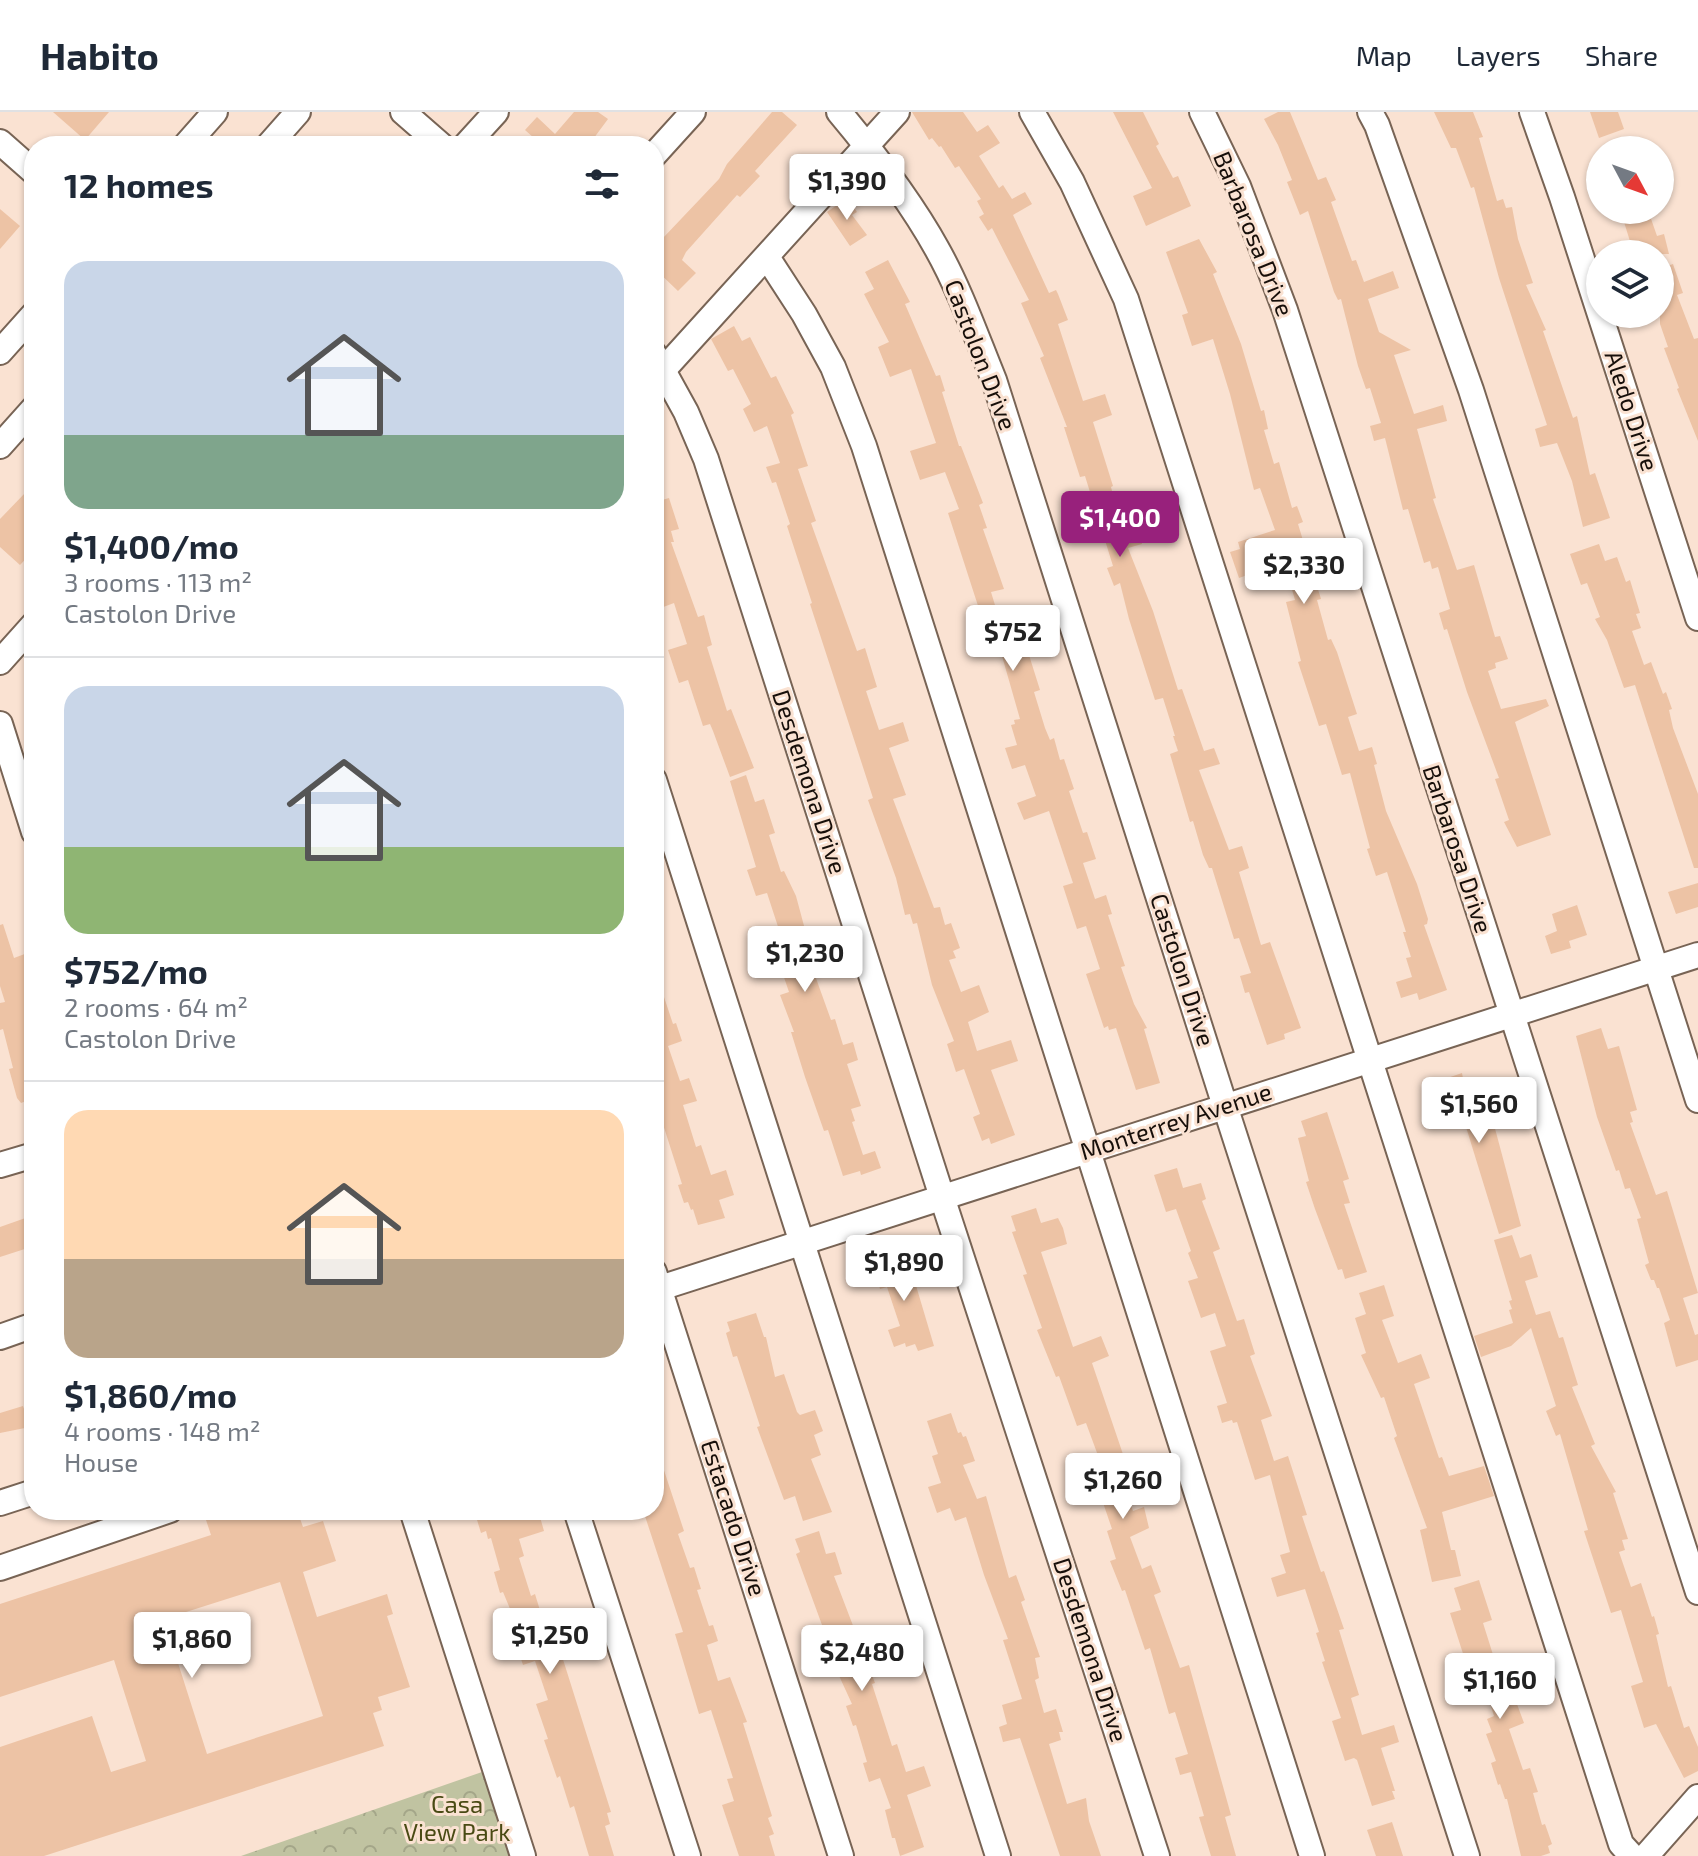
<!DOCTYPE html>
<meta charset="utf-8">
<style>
body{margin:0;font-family:"Exo 2",sans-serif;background:#f6f6f7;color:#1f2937;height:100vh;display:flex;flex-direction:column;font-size:30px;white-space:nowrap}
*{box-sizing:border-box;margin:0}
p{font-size:26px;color:#747a83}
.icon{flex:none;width:44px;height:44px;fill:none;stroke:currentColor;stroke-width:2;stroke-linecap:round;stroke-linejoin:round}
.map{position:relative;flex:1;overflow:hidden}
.drawer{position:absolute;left:24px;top:24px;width:640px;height:1384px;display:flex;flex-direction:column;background:#fff;border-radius:32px;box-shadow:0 2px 6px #0004}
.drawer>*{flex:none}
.needle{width:52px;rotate:131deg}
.controls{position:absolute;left:1586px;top:24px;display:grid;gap:16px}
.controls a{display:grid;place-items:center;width:88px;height:88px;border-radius:50%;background:#fff;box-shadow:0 2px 6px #0004;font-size:40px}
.price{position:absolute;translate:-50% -68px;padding:0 18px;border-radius:8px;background:#fff;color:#222;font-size:26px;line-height:52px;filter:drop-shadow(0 2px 4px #0008)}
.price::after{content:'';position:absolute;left:50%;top:48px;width:24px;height:18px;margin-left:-12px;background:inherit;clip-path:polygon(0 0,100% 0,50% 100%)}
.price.active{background:#98217c;color:#fff}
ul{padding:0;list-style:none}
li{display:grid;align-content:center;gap:16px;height:424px;padding:0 40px}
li+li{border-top:2px solid #e0e1e3}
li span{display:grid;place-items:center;height:248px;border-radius:24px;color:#555}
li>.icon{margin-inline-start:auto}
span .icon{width:144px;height:144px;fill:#fffc;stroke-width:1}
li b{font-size:34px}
h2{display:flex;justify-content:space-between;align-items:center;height:96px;padding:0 40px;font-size:34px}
header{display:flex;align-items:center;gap:48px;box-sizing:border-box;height:112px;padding:0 40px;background:#fff;border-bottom:2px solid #e0e1e3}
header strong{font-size:38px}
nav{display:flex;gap:44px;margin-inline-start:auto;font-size:28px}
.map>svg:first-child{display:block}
.park{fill:url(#park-crowns)}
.building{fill:#edc3a5;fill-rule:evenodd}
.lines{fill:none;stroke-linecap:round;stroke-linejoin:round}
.minor-casing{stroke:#786455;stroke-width:28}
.minor{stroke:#fff;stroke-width:24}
.labels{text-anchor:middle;stroke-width:6;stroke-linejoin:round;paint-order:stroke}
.street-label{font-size:24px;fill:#170f0a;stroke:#fae2d2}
.park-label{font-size:24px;fill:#494a14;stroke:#fae2d2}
</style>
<header>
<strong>Habito</strong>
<nav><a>Map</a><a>Layers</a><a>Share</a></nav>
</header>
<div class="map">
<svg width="1698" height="1744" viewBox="0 0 1698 1744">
<defs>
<pattern id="park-crowns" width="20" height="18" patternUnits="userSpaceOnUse" patternTransform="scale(2)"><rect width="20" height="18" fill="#c0c3a1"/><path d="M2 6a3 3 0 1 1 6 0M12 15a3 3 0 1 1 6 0" fill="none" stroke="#a4a689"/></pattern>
</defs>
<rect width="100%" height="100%" fill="#fae2d2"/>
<polygon class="park" points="482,1660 509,1744 241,1744"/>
<g class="building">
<polygon points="53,0 109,0 85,28"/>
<polygon points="574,0 598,0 608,7 588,34 543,34 525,18 537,5 555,22"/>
<polygon points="772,0 782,0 797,13 755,59 760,64 740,85 737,83 686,140 682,148 696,161 678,179 654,156 654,117 663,126 719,67 727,52"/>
<polygon points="912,0 963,0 977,20 988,13 1000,31 979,44 999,76 1003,73 1012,87 1025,80 1032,92 1013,103 1049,181 1056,178 1058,182 1068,208 1058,212 1083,289 1105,282 1112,303 1093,310 1113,374 1111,375 1119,406 1131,403 1134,414 1137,413 1142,432 1128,436 1153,499 1178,578 1182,577 1204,639 1214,636 1220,652 1199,658 1229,738 1242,734 1249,756 1239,760 1261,833 1270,830 1301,916 1284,922 1285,927 1267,933 1249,880 1245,881 1240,864 1251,861 1239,826 1234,827 1212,756 1209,756 1203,743 1193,709 1190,710 1170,642 1178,639 1173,624 1175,624 1163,586 1155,588 1129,507 1120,471 1114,474 1107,456 1113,454 1085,364 1080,365 1064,315 1067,315 1040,246 1044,244 1021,191 1029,188 992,116 988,119 979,105 984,102 977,89 981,87 959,54 955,56 941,34 939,35 932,26 929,28"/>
<polygon points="1113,0 1143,0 1159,32 1156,34 1173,66 1178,64 1191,94 1146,114 1133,84 1152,76"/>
<polygon points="1278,0 1290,0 1318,68 1326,65 1336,88 1331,90 1352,149 1356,148 1364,170 1393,159 1399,176 1368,187 1379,220 1411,238 1394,243 1414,302 1443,293 1447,309 1417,317 1436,386 1433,387 1457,458 1474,453 1495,525 1500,524 1508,547 1495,551 1496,556 1488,559 1501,597 1546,587 1549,594 1515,610 1551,723 1517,735 1504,710 1509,708 1495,667 1499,666 1467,580 1447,517 1444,518 1439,501 1450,497 1438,455 1432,457 1430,449 1424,451 1408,397 1403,398 1385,326 1374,329 1370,314 1381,311 1370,276 1366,277 1358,254 1341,187 1338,188 1334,180 1308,99 1300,103 1287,70 1292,68 1278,33 1264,7"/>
<polygon points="1434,0 1473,0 1483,25 1479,26 1497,89 1503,87 1506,96 1512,95 1518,127 1533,171 1526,173 1546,218 1543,219 1573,306 1577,304 1590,363 1595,361 1610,406 1583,415 1572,369 1557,331 1540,335 1535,317 1547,313 1499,166 1474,75 1471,76 1456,36 1451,36"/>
<polygon points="1590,0 1618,0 1624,17 1599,26"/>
<polygon points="847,86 857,100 852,103 867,123 850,134 827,100"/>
<polygon points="0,97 20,114 0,137"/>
<polygon points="1649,101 1657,124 1664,122 1669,142 1662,142 1667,154 1673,152 1683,181 1677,183 1694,227 1698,226 1698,329 1677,277 1679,276 1664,236 1668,235 1660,212 1660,142 1634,142 1624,110"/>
<polygon points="1199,127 1217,160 1213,162 1241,232 1261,299 1264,298 1268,317 1264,318 1274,352 1279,350 1292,396 1297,394 1303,410 1298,412 1321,487 1317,488 1328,528 1331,527 1337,540 1357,602 1348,605 1359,639 1372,635 1377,652 1374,653 1386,699 1417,772 1428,807 1427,812 1424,813 1447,878 1419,888 1417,881 1401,886 1396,870 1412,865 1406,846 1411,845 1403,820 1406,820 1387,760 1376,764 1367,737 1370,736 1350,661 1342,663 1326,612 1319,614 1298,550 1301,549 1286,490 1295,488 1284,450 1239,466 1230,440 1240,437 1238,430 1275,418 1260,376 1254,378 1230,282 1213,227 1192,234 1182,203 1188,201 1166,140"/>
<polygon points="888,148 910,190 905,192 936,264 940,263 945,279 942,280 959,334 961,334 983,391 979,393 987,416 983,417 1004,477 991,480 1002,516 1016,512 1026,544 1029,543 1040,578 1034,580 1045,616 1050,628 1054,626 1060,648 1064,647 1074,677 1069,679 1083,721 1087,720 1096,747 1083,751 1095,787 1106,783 1112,802 1108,803 1125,854 1121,855 1134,892 1147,916 1144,917 1160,971 1136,978 1116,916 1109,918 1108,914 1104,916 1086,862 1100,857 1086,814 1077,817 1063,774 1073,771 1049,699 1024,708 1017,691 1036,684 1025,653 1012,657 1005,636 1017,633 1011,613 1015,612 1014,608 1020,607 1000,537 985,542 977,518 973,502 980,500 948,401 959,397 945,360 920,368 910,339 936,331 911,257 890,265 878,235 889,230 864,182 874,177 865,160"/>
<polygon points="734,214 742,229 750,225 771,266 776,264 794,301 791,303 808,354 798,357 816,409 811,411 857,539 865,536 877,575 866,579 879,618 903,610 909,629 889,636 906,683 893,687 934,796 940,795 945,813 951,811 960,836 953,839 956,846 949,848 961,880 979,873 989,900 968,910 977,939 1011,928 1018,949 991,958 1015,1023 991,1032 989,1026 982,1029 973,1005 980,1002 964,957 956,960 947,932 954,929 932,873 917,811 913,812 910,802 905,803 896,766 868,688 873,686 810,492 812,491 787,414 790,412 776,370 772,371 766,355 780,351 767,314 754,320 743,297 751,292 733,257 728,259 711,227"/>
<polygon points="659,375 662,388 669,386 679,417 671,419 674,430 671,430 698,505 704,503 712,533 707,535 727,599 731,597 754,656 730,665 713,619 710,612 703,614 688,568 679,571 668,538 687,532 674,491 658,497 654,485 654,376"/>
<polygon points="26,380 34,388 34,438 20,453 0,435 0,407"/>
<polygon points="1599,432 1605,449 1617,445 1626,470 1630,468 1640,501 1636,502 1641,516 1632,519 1644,553 1651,550 1663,582 1666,580 1672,597 1669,598 1673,616 1698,682 1698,756 1694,756 1635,573 1624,576 1607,528 1595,507 1600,505 1587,471 1581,473 1570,442"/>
<polygon points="746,663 755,690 764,687 775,721 769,723 781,760 784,759 796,784 807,825 816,822 822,839 808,844 831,908 835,907 843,933 853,930 858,948 847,952 861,994 851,997 855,1009 852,1010 863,1043 875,1039 881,1056 861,1063 860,1059 843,1064 828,1018 824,1019 805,965 791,920 794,920 780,883 789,880 774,836 784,833 767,781 756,784 747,758 756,755 730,669"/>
<polygon points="1698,771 1698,795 1676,802 1668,780"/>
<polygon points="1577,793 1587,823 1569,829 1571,836 1551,842 1545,824 1557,819 1552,802"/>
<polygon points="3,812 14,846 30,840 34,852 34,867 28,869 34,887 34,986 21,991 17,986 9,957 13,956 3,917 0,918 0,891 5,890 0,874 0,813"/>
<polygon points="657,864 673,912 676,911 682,929 668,934 680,969 689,966 697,989 683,993 696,1035 701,1033 711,1063 726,1058 734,1083 719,1088 725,1106 698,1113 693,1097 691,1098 688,1090 684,1091 678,1073 682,1072 654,984 654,865"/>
<polygon points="1601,916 1608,937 1619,934 1637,998 1630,1000 1633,1010 1630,1011 1656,1083 1667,1079 1698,1181 1683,1186 1695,1223 1698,1222 1698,1248 1676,1255 1664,1211 1670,1208 1659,1176 1657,1176 1654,1168 1651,1168 1645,1153 1649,1151 1637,1107 1641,1106 1630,1076 1625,1077 1619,1058 1616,1059 1597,1005 1576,924"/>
<polygon points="1462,961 1464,972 1474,970 1486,1011 1493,1009 1521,1114 1499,1122 1462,1002 1444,1008 1440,999 1435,1001 1427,973"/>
<polygon points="1327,1000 1349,1067 1343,1069 1350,1091 1344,1092 1367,1160 1345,1167 1342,1157 1338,1158 1315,1097 1306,1070 1309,1069 1298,1026 1306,1024 1301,1009"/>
<polygon points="1177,1056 1183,1076 1201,1071 1206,1087 1202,1089 1220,1137 1213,1140 1237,1209 1244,1207 1255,1242 1250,1244 1272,1304 1261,1308 1274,1349 1288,1344 1307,1403 1302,1404 1321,1460 1324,1459 1344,1517 1339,1518 1359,1583 1351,1586 1362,1623 1394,1613 1399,1630 1381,1636 1395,1679 1392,1679 1395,1687 1372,1694 1357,1648 1354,1646 1345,1649 1332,1609 1341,1606 1322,1550 1325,1549 1316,1521 1319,1520 1305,1477 1277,1485 1271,1466 1286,1461 1280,1443 1290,1440 1270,1363 1255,1368 1237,1310 1233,1311 1232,1308 1222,1311 1217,1294 1227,1291 1210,1239 1226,1234 1215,1201 1201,1206 1188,1169 1198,1166 1188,1141 1191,1139 1176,1097 1166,1100 1154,1063"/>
<polygon points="1036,1096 1041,1111 1058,1106 1063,1116 1067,1132 1041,1140 1073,1235 1101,1224 1109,1244 1092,1251 1127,1354 1118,1357 1133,1399 1144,1395 1149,1416 1130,1425 1142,1457 1151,1453 1161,1480 1154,1483 1180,1556 1189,1553 1231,1703 1225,1705 1236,1744 1211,1744 1199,1705 1204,1704 1191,1660 1180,1663 1175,1646 1188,1642 1175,1600 1169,1602 1150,1536 1145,1538 1125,1478 1122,1479 1110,1449 1116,1447 1107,1419 1112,1417 1096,1370 1092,1372 1085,1354 1100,1349 1086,1311 1077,1314 1059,1264 1056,1265 1037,1218 1042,1216 1023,1163 1027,1162 1012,1120 1016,1119 1011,1104"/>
<polygon points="34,1103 34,1134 0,1145 0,1115"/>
<polygon points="1512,1123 1520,1146 1531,1142 1538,1165 1525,1169 1536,1203 1550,1199 1559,1226 1563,1225 1578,1273 1572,1275 1595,1332 1591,1334 1616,1380 1613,1381 1628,1427 1622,1428 1625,1438 1619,1440 1631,1475 1641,1471 1652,1505 1654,1504 1659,1522 1656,1523 1668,1575 1671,1574 1684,1616 1689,1614 1698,1635 1698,1659 1684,1666 1656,1612 1644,1616 1631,1574 1643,1570 1621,1498 1611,1501 1584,1419 1588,1418 1560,1322 1556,1324 1546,1299 1556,1294 1531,1216 1511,1234 1481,1245 1474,1224 1513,1211 1509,1198 1512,1197 1509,1189 1512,1188 1494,1128"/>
<polygon points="896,1142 900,1153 909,1150 934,1234 918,1239 915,1232 906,1235 905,1231 894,1235 888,1218 900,1214 887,1175 880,1177 872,1149"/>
<polygon points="1384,1173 1394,1204 1382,1208 1398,1251 1421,1242 1430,1266 1414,1272 1439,1346 1442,1345 1449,1364 1484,1354 1494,1384 1442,1400 1451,1438 1455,1438 1461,1464 1432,1470 1420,1418 1427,1416 1394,1326 1397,1324 1384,1285 1381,1286 1361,1243 1366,1241 1355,1206 1366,1202 1359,1181"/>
<polygon points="756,1201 764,1225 766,1225 775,1265 784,1262 797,1300 800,1303 815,1298 823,1319 814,1323 821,1343 811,1347 832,1400 803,1409 795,1384 784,1388 757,1315 760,1314 737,1244 733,1245 726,1221 730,1219 727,1210"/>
<polygon points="23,1294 30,1315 0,1321 0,1301"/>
<polygon points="951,1301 958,1321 961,1320 963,1325 966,1324 975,1349 963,1353 977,1387 986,1384 1009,1466 1016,1463 1025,1488 1021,1490 1040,1545 1035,1546 1039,1566 1035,1568 1044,1601 1056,1597 1063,1620 1059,1620 1061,1628 1049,1632 1067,1692 1086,1686 1089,1709 1101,1744 1060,1744 1020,1626 1003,1630 999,1615 1007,1612 1002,1593 1022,1587 1003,1528 1008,1527 984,1463 966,1405 955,1409 950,1396 937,1401 928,1375 941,1371 932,1344 938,1342 927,1309"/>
<polygon points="654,1337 657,1337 684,1419 678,1422 690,1456 694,1455 701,1477 697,1478 709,1514 713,1513 718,1529 707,1533 718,1569 730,1565 747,1610 743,1611 772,1704 768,1706 774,1722 769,1724 775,1744 739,1744 722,1693 734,1689 727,1667 733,1666 711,1598 699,1602 675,1522 683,1520 643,1398 654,1398"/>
<path d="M229 1398H297L303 1415 323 1409 336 1449 303 1460 317 1505 387 1482 393 1502 387 1504 410 1575 378 1585 382 1598 373 1601 384 1634 44 1744H0V1635L92 1604 111 1660 146 1649 114 1548 0 1585V1492L211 1423 206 1408ZM280 1470 323 1604 207 1642 164 1507Z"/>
<polygon points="474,1398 538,1398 544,1419 519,1427 524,1444 519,1446 531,1484 535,1482 542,1505 557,1500 561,1512 567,1511 575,1536 561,1541 611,1700 607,1701 610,1712 605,1714 614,1744 589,1744 574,1694 570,1696 560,1664 557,1666 544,1628 548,1627 536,1592 548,1588 535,1549 523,1553 517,1535 523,1533 513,1504 503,1480 500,1481 494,1460 500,1458 491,1426 488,1427 486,1419 481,1421"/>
<polygon points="819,1419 826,1442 835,1440 842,1462 834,1464 875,1571 872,1572 892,1634 897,1632 906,1660 924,1654 931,1674 907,1683 924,1735 900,1744 895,1726 892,1726 885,1698 891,1696 880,1666 869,1670 863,1651 867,1650 856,1613 853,1614 846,1594 852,1592 830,1544 833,1543 796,1442 800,1440 795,1427"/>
<polygon points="1479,1468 1492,1508 1483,1511 1507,1587 1514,1584 1524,1611 1509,1617 1523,1658 1530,1656 1538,1680 1533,1681 1542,1713 1545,1712 1552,1732 1548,1734 1550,1741 1541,1744 1521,1744 1507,1687 1505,1687 1500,1672 1498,1673 1491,1651 1496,1649 1486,1622 1492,1620 1487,1607 1494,1604 1484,1573 1474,1576 1450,1501 1461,1498 1454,1476"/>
<polygon points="1392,1710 1403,1744 1376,1744 1367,1718"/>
</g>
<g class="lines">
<g class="minor-casing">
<g id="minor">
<polyline points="403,0 442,34"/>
<path d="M839 0C875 43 910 88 937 137 960 178 976 224 994 268L1225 994 1467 1744"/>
<polyline points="1032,0 1072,70 1126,187 1621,1732 1632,1744"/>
<polyline points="1202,0 1238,74 1285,198 1698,1480"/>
<polyline points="1370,0 1377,13 1471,278 1698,988"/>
<polyline points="1532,0 1562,85 1698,506"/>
<polyline points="0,30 34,60"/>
<polyline points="185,34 215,0"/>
<polyline points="268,34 298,0"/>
<polyline points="465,34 496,0"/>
<polyline points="654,43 693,0"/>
<polyline points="767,145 804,202 833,255 864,334 1312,1744"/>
<polyline points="0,240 34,202"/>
<polyline points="654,242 686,300 706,347 942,1085 1157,1744"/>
<polyline points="656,266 897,0"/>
<polyline points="0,334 34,296"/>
<polyline points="0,550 34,512"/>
<polyline points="0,612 34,720"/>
<polyline points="654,668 998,1744"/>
<polyline points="0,1053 34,1043"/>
<polyline points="654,1160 841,1744"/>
<polyline points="654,1178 1698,843"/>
<polyline points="0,1225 34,1213"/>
<polyline points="0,1391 34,1380"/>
<polyline points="412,1398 523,1744"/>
<polyline points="576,1398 688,1744"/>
<polyline points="0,1456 170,1398"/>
<polyline points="1646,1744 1698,1685"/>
</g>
</g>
<use href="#minor" class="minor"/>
</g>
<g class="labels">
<g class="street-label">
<text transform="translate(1253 122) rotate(68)" y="8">Barbarosa Drive</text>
<text transform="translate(980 243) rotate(69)" y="8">Castolon Drive</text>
<text transform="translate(1631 299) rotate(72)" y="8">Aledo Drive</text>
<text transform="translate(809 670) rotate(72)" y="8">Desdemona Drive</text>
<text transform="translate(1457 737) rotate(72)" y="8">Barbarosa Drive</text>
<text transform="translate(1182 858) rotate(72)" y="8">Castolon Drive</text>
<text transform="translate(1176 1010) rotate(-18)" y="8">Monterrey Avenue</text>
<text transform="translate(733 1406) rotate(72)" y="8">Estacado Drive</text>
<text transform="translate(1090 1538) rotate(72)" y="8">Desdemona Drive</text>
</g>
<g class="park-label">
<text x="457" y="1701">Casa<tspan x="457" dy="28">View Park</tspan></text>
</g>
</g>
</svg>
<div class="controls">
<a><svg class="needle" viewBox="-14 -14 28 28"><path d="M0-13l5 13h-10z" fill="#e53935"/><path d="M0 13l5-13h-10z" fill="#747a83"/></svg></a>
<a><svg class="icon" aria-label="layers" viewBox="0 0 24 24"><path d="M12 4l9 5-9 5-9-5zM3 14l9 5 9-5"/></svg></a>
</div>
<b class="price" style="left:847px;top:110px">$1,390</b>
<b class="price active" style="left:1120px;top:447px">$1,400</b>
<b class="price" style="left:1304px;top:494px">$2,330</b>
<b class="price" style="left:1013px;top:561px">$752</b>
<b class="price" style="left:805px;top:882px">$1,230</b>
<b class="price" style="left:1479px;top:1033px">$1,560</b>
<b class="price" style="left:904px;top:1191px">$1,890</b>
<b class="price" style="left:1123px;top:1409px">$1,260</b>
<b class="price" style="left:550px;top:1564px">$1,250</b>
<b class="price" style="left:192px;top:1568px">$1,860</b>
<b class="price" style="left:862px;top:1581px">$2,480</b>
<b class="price" style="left:1500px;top:1609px">$1,160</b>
<section class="drawer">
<h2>12 homes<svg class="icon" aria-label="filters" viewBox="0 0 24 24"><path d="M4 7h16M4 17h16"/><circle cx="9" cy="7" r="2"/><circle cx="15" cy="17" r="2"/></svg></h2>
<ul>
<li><span style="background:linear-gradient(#c9d6e8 70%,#7fa58c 0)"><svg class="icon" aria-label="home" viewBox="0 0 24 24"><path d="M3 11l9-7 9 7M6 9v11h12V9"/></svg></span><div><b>$1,400/mo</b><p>3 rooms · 113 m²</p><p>Castolon Drive</p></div></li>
<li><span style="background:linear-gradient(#c9d6e8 65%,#8fb573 0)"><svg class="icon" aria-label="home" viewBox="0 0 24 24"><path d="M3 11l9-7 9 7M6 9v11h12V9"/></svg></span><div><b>$752/mo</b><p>2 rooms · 64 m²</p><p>Castolon Drive</p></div></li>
<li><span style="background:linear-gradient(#ffd9b3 60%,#b9a48a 0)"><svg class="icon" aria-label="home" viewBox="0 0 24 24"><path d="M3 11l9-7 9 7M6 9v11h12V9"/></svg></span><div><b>$1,860/mo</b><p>4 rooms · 148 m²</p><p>House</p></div></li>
</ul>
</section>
</div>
